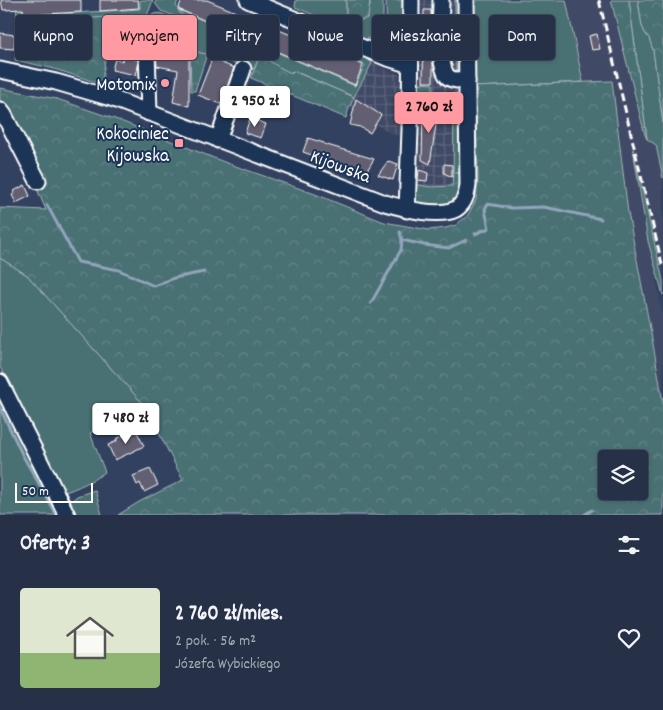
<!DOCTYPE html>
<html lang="pl">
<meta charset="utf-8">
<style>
body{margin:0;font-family:Dekko,sans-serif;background:#323d52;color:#f1f3f6;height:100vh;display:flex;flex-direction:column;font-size:19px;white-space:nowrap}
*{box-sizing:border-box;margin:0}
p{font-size:16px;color:#a4a9b4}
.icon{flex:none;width:28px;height:28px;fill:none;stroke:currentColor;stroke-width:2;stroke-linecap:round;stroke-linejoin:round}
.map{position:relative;height:515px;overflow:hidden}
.details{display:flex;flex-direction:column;background:#263147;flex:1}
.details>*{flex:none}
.hud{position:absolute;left:15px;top:15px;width:634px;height:45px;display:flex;gap:10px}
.buttons{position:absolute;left:598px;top:450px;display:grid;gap:10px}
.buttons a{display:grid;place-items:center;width:50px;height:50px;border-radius:5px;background:#263147;box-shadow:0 1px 4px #0004,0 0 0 1px #424c60;font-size:25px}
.scale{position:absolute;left:15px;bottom:12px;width:78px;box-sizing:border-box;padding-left:5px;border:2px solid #fff;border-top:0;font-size:14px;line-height:18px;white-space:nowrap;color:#fff;-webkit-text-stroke:4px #1d3557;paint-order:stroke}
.price{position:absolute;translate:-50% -42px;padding:0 11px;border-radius:5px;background:#fff;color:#222;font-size:16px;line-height:32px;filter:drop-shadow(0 1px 2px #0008)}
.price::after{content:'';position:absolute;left:50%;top:30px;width:15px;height:11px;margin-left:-8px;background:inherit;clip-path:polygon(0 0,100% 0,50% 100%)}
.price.active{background:#ff9aa2;color:#111}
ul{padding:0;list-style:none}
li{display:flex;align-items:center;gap:15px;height:125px;padding:0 20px}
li+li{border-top:1px solid #424c60}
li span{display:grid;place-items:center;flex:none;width:140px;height:100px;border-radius:5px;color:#555}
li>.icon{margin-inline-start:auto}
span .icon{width:60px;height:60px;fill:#fffc;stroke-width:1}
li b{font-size:21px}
h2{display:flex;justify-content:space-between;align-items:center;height:60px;padding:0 20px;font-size:21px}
.tag{padding:0 18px;border-radius:5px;background:#263147;box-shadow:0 1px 4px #0004,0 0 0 1px #424c60;font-size:18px;line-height:45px}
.tag.active{background:#ff9aa2;color:#111}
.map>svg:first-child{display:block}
.built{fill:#414a65}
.industrial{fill:url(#industrial-grid)}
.green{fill:#496f73;stroke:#a4b7b9}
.forest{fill:url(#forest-crowns);stroke:#a4b7b9;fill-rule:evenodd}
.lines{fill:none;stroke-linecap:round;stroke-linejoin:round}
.stream{stroke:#91a5bb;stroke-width:3}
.building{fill:#635e72;stroke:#fff}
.minor-casing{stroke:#fff;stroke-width:19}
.minor{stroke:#1d3557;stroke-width:15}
.rail{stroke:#fff;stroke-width:3;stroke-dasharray:8 4;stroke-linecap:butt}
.poi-dot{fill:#ff9aa2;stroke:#1d3557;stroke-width:2}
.labels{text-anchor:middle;stroke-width:4;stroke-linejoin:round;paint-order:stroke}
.poi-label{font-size:19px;fill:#fff;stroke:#1d3557;text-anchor:end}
.street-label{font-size:19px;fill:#fff;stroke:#1d3557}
</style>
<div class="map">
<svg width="663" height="515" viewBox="0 0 663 515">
<defs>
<pattern id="industrial-grid" width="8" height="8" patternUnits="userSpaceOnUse" patternTransform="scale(1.25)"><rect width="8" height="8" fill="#414a65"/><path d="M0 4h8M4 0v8" fill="none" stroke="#5e657c"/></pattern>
<pattern id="forest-crowns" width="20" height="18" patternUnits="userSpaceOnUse" patternTransform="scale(1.25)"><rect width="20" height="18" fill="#496f73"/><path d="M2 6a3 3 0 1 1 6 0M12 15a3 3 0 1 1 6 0" fill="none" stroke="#648588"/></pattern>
</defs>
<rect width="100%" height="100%" fill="#32415f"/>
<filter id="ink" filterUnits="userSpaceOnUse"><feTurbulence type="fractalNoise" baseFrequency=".02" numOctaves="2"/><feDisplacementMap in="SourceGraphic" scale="10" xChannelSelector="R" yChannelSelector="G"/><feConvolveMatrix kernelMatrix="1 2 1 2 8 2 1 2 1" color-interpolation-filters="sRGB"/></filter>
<g filter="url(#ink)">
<polygon class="built" points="566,0 611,0 645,135 648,139 656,145 663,178 663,285 639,184 663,317 663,402 653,344 628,213 612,81 583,82"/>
<g class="industrial">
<polygon points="416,0 455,0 456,67 460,94 433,94 433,84 418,85"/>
<polygon points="372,63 399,75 403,83 405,135 391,134 349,108"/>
<polygon points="421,95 428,97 447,106 454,115 452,186 431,187 412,184"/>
</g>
<g class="green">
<polygon points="22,0 23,16 140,9 140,0 153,0 145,21 144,33 143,23 117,23 105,17 51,25 40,31 18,28 16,6"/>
<polygon points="157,0 178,0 176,6 183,19 161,11 155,3"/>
<polygon points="296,0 346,0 346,13 370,7 370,0 383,0 383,52 382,52 381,43 367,38 367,46 359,42 357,33 295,7"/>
<polygon points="386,0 402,0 401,48 387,48"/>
<polygon points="455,0 458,0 459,73 457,73 456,67"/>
<polygon points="474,0 566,0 583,82 475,87"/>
<polygon points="629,0 638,0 642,26 645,33 649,38 653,50 663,123 663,178 656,145 647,139"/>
<polygon points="179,10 355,86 365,65 359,62 362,53 372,63 354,97 294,71 292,74 279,67 258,60 254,69 200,53 192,48 190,31 185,24 187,20"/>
<polygon points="421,83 433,84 433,94 460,94 460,173 453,173 454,115 446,115 446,106 428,97 415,95 418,85"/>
<polygon points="633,149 663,281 663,295 648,241"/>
<path d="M0 258 27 275 145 406 90 433 105 472C93 481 77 488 63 493L0 367Z"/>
<polygon points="0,399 58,515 0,515"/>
<polygon points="95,490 102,515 75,515 69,503 77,496"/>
</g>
<g class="forest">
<polygon points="346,0 370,0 368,18 358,21 349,21 346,13"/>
<polygon points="611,0 629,0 647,139 645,135"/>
<polygon points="638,0 663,0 663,123 653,50 649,38 645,33 642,26"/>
<polygon points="158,13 162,14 185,24 190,31 192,48 200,53 207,54 195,91 191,91 190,49 148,41 148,26 151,15"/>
<polygon points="105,17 117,23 143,23 144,41 107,43 102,84 51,68 15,60 18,28 40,31 51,25 82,19"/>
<polygon points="266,59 279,67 291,73 293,71 354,97 349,108 346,118 251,78 258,60"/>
<path d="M612 81 628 213 653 344 663 402V515H118L139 502 183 480 145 406 27 275 0 258V208L46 210 37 189 45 182 0 102V88L57 99 118 120 224 162 315 194 384 222 429 230 446 228 456 225 468 215 476 200 478 179 475 87ZM606 459H639V491H606Z"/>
<path d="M453 173H460L459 192 455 201C439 208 428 205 411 202L412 184 431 187 452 186Z"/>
</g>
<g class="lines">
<g class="stream">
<polyline points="47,205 78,262 119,270 154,286 174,278 204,272"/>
<polyline points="400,232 402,240 424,245 449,248 466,240"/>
<polyline points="475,234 489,228 485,210 487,204 512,208 544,207 601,219"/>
<polyline points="371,303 401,250 402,240"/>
<polyline points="0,408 23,456 57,515"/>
<polyline points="584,515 592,510"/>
</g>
</g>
<g class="building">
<polygon points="1,0 81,0 81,12 24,15 23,9 3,10"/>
<polygon points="100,0 138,0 139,8 100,11"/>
<polygon points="182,0 207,0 363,65 355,85 178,9"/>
<polygon points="424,10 431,10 431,40 433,66 433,82 423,82"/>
<polygon points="0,33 15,35 14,49 0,48"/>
<polygon points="597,34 600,49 592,50 589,36"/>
<polygon points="168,46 189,50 189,106 173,102 178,70 157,66 156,54 166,56"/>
<polygon points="123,56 138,60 138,66 136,75 112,70 115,59 122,61"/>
<polygon points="212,59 234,68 221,104 198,95"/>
<polygon points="274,89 284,93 281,103 270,99"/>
<polygon points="356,99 381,115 370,133 360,127 350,125"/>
<polygon points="423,110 433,110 433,112 438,112 430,164 422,160"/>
<polygon points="250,118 266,124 261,138 245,133"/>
<polygon points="308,138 324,143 324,144 374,159 366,172 332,162 303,152"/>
<polygon points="388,161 398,164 393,180 378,175"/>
<polygon points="444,164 452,165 452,177 444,173"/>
<polygon points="419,170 428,173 427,181 418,180"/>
<polygon points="25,185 30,196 16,203 12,195 15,193 14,191"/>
<polygon points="136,430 144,446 115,460 108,445 117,441 116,439"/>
<polygon points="150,469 158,485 144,492 140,483 137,485 133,476"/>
</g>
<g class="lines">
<g class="minor-casing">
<g id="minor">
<polyline points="248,0 385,57 410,65"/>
<path d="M441 0C441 16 437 66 448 77 453 81 461 80 467 81"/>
<polyline points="147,51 149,113"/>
<path d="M0 70 56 82 111 98 385 203C403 208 438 218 456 209 464 204 467 194 468 185L466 0"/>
<polyline points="0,110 4,115 38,181"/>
<polyline points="218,140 243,69"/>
<polyline points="407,210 410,130 411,0"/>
<polyline points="0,382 67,515"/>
</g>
</g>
<use href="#minor" class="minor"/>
<polyline class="rail" points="599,0 663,268"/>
</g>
</g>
<g class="poi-dot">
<circle cx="165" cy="83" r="5"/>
<rect x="174" y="138" width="10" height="10" rx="2.5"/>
</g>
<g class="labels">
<g class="poi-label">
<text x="155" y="90">Motomix</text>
<text x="169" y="139">Kokociniec<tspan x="169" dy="22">Kijowska</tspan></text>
</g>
<g class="street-label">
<text transform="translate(341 165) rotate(21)" y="7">Kijowska</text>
</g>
</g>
</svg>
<div class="buttons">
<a><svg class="icon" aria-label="layers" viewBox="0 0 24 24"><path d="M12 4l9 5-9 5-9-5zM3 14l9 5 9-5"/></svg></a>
</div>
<div class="scale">50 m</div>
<b class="price" style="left:255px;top:128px">2 950 zł</b>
<b class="price active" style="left:429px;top:134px">2 760 zł</b>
<b class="price" style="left:126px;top:445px">7 480 zł</b>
<div class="hud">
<a class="tag">Kupno</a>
<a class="tag active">Wynajem</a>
<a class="tag">Filtry</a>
<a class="tag">Nowe</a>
<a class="tag">Mieszkanie</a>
<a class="tag">Dom</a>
</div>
</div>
<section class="details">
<h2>Oferty: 3<svg class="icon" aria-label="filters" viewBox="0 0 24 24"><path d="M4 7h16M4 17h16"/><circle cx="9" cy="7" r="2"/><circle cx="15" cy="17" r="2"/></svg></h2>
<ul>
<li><span style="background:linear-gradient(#dfe7d0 65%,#8fb573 0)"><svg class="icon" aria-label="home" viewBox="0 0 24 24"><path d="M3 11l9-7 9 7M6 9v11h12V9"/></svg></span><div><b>2 760 zł/mies.</b><p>2 pok. · 56 m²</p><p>Józefa Wybickiego</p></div><svg class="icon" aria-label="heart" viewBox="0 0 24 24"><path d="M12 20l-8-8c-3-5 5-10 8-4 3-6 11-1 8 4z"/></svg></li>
</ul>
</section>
